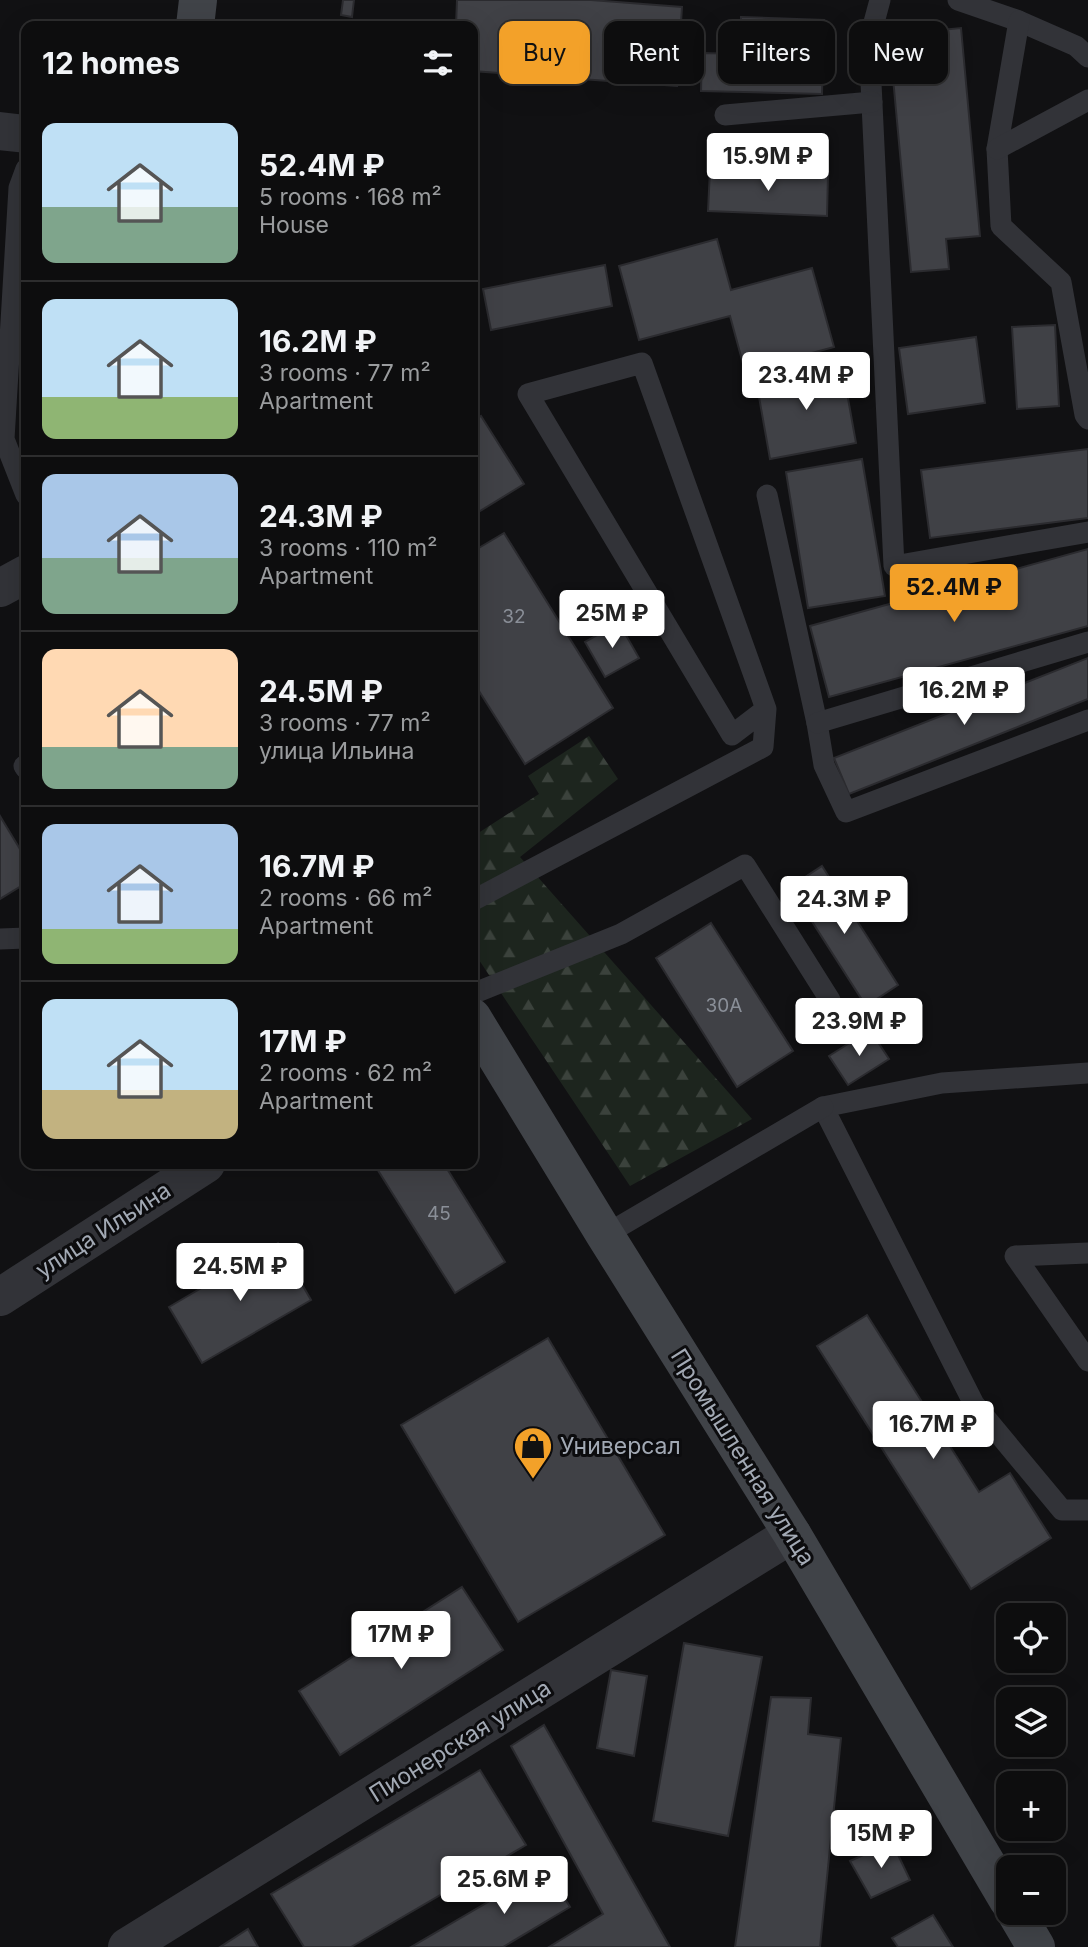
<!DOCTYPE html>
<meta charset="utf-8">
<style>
body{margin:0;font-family:Inter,sans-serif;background:#1b1b1c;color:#f1f3f6;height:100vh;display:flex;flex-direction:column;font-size:26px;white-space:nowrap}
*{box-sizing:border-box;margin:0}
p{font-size:23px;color:#9a9c9e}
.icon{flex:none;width:38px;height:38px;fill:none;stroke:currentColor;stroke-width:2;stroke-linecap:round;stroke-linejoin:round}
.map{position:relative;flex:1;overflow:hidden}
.drawer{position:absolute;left:21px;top:21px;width:457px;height:1148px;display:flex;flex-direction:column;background:#0d0d0e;border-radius:14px;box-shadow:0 7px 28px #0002,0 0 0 2px #2d2d2e}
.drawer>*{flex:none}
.top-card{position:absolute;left:499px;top:21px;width:483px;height:63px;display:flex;gap:14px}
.controls{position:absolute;left:996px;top:1603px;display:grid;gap:14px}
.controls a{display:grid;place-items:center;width:70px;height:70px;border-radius:14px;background:#0d0d0e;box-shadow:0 7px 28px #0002,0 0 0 2px #2d2d2e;font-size:35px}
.price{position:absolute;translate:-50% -60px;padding:0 16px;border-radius:7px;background:#fff;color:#222;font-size:23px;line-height:46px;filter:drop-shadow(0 2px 4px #0008)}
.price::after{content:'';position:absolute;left:50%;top:42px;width:21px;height:16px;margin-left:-10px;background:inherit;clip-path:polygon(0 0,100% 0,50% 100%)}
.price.on{background:#f3a129;color:#111}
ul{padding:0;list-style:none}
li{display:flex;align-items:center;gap:21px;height:175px;padding:0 21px}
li+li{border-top:2px solid #2d2d2e}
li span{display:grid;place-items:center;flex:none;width:196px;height:140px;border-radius:14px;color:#555}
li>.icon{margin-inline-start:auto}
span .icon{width:84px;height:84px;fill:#fffc;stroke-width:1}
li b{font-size:30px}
h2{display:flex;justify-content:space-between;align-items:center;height:84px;padding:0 21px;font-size:30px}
.pill{padding:0 24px;border-radius:14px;background:#0d0d0e;box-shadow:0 7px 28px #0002,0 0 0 2px #2d2d2e;font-size:24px;line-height:63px}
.pill.on{background:#f3a129;color:#111}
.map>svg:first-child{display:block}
.forest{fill:url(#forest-firs)}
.building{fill:#404146;stroke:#2b2b2f;stroke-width:2}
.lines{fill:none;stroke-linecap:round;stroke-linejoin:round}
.service{stroke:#323338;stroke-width:21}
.minor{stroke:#323338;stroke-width:38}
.tertiary{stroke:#323338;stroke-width:38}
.secondary{stroke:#404348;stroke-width:38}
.labels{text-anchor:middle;stroke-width:6;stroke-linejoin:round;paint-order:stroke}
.number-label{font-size:19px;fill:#8a8f98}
.street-label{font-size:23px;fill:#a2a9b4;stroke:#0c0c0e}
.poi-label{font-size:23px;fill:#a2a9b4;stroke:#0c0c0e;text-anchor:start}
</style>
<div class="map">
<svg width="1088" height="1947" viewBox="0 0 1088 1947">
<defs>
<pattern id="forest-firs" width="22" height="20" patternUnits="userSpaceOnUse" patternTransform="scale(1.75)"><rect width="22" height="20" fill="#1d251e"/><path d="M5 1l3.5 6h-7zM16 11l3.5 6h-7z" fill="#3b423c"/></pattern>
</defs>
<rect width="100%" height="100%" fill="#111113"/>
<polygon class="forest" points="589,736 618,779 520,857 752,1119 630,1186 473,951 472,837 539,794 528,776"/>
<g class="building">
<polygon points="343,0 354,0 352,17 341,15"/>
<polygon points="457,0 591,0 682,7 677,86 472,71 472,26 456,26"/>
<polygon points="741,17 824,20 822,94 701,91 702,53 740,54"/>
<polygon points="961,28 980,236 946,239 949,269 911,272 889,35"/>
<polygon points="710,170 828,174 827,216 708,211"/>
<polygon points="717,239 731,290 812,268 834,347 745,371 730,316 639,340 619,266"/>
<polygon points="605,265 612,306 491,330 483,289"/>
<polygon points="1055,325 1059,406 1017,409 1012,327"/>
<polygon points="976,337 985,403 908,414 899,348"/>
<polygon points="842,365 856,443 770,459 756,380"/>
<polygon points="481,416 524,484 472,516 472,422"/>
<polygon points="1088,449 1088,518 930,538 921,470"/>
<polygon points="862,459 885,596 808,608 786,472"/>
<polygon points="504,533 613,708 525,764 472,680 472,552"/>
<polygon points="1088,549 1088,626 829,697 810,626"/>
<polygon points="619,623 639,658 605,677 585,642"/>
<polygon points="1088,658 1088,699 849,794 834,758"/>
<polygon points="0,816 26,859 26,883 0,899"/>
<polygon points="822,866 898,985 866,1006 790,887"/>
<polygon points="711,923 793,1051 737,1087 656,958"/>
<polygon points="870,1030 889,1059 848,1085 829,1056"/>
<polygon points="374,1164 444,1164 505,1262 455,1293"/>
<polygon points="278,1243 311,1300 202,1363 169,1307"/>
<polygon points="867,1315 979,1492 1010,1473 1051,1538 971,1589 817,1346"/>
<polygon points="548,1338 665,1535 518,1622 401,1425"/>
<polygon points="462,1587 503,1650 340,1755 299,1691"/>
<polygon points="684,1643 762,1657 728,1836 653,1821"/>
<polygon points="611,1670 647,1676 634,1756 597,1748"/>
<polygon points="771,1697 811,1698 808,1734 841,1738 820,1947 735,1947"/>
<polygon points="544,1725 670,1947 549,1947 603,1914 511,1746"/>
<polygon points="480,1770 526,1845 351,1947 304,1947 271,1894"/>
<polygon points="892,1842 910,1880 871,1898 850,1861"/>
<polygon points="546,1868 570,1907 503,1947 411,1947"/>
<polygon points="933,1915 953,1947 898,1947 892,1938"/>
<polygon points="248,1929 258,1947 220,1947"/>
</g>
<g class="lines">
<g class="service">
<polyline points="880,0 869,41 894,566 1088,532"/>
<polyline points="958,0 1019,21 1076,46 1088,57"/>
<polyline points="1019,21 997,149 1001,226 1061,282 1085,415 1088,419"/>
<polyline points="725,115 872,102"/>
<polyline points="997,149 1088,100"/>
<polyline points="26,169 19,188 4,439 26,495"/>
<polyline points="767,495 817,723 824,765 846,812 1088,720"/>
<polyline points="817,723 1088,642"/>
<polyline points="24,766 26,769"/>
<polyline points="472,901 763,747 766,709 642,363 528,394 732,735 766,709"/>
<polyline points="0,939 26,938"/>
<polyline points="472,994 621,934 745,865 830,1000"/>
<polyline points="1088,1073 942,1083 823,1107 974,1404 1062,1510 1088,1510"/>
<polyline points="605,1235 823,1107"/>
<polyline points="1088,1253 1015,1256 1088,1361"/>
</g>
<g class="minor">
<polyline points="0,131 26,134"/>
<polyline points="0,1297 206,1164"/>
<polyline points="127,1947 792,1534"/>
</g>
<polyline class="tertiary" points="0,588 26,574"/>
<g class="secondary">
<polyline points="195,26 198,0"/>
<polyline points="472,1017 605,1235 792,1534 1008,1900"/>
<polyline points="1016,1913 1036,1947"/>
</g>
</g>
<defs>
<g id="shop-pin" transform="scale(2.0125)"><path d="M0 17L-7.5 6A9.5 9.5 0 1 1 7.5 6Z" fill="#f3a129" stroke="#0c0c0e"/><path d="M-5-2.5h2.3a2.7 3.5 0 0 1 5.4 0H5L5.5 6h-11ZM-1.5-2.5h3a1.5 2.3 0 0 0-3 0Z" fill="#111"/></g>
</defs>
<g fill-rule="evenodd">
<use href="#shop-pin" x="533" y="1446"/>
</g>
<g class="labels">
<g class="number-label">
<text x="514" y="623">32</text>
<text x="724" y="1012">30А</text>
<text x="439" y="1220">45</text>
</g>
<g class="street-label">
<text transform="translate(103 1230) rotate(-33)" y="8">улица Ильина</text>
<text transform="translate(743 1457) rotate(58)" y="8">Промышленная улица</text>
<text transform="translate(460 1741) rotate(-32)" y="8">Пионерская улица</text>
</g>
<g class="poi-label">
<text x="560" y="1454">Универсал</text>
</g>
</g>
</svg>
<div class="controls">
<a><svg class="icon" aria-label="locate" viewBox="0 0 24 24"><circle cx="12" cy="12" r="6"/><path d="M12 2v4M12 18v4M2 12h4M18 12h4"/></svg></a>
<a><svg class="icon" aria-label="layers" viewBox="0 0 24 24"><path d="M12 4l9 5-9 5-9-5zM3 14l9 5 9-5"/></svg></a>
<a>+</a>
<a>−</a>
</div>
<b class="price" style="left:768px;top:193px">15.9M ₽</b>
<b class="price" style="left:806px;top:412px">23.4M ₽</b>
<b class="price on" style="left:954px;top:624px">52.4M ₽</b>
<b class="price" style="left:612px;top:650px">25M ₽</b>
<b class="price" style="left:964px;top:727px">16.2M ₽</b>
<b class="price" style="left:844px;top:936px">24.3M ₽</b>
<b class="price" style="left:859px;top:1058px">23.9M ₽</b>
<b class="price" style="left:240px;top:1303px">24.5M ₽</b>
<b class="price" style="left:933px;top:1461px">16.7M ₽</b>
<b class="price" style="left:401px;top:1671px">17M ₽</b>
<b class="price" style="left:881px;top:1870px">15M ₽</b>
<b class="price" style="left:504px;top:1916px">25.6M ₽</b>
<div class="top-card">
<a class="pill on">Buy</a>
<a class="pill">Rent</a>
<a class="pill">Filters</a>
<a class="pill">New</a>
</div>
<section class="drawer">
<h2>12 homes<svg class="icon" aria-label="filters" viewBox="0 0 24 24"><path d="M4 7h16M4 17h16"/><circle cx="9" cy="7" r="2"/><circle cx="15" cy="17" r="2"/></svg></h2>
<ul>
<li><span style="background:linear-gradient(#bfe0f5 60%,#7fa58c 0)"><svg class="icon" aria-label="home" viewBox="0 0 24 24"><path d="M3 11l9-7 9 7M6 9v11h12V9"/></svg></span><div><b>52.4M ₽</b><p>5 rooms · 168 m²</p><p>House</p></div></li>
<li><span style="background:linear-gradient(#bfe0f5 70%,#8fb573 0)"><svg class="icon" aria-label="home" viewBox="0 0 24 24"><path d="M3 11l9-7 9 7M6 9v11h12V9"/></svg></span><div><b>16.2M ₽</b><p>3 rooms · 77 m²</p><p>Apartment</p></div></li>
<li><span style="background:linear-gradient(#a9c7e8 60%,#7fa58c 0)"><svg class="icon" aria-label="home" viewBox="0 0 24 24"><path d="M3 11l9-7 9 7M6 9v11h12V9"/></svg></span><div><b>24.3M ₽</b><p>3 rooms · 110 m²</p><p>Apartment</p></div></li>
<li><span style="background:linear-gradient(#ffd9b3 70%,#7fa58c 0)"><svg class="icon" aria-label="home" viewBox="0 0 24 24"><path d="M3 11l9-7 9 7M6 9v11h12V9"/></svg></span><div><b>24.5M ₽</b><p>3 rooms · 77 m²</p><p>улица Ильина</p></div></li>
<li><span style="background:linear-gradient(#a9c7e8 75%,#8fb573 0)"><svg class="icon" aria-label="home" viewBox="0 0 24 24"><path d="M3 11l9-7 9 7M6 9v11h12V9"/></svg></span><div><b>16.7M ₽</b><p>2 rooms · 66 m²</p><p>Apartment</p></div></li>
<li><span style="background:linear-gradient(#bfe0f5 65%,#c2b280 0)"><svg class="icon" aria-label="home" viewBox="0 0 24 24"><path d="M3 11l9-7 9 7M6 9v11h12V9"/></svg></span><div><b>17M ₽</b><p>2 rooms · 62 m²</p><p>Apartment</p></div></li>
</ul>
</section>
</div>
